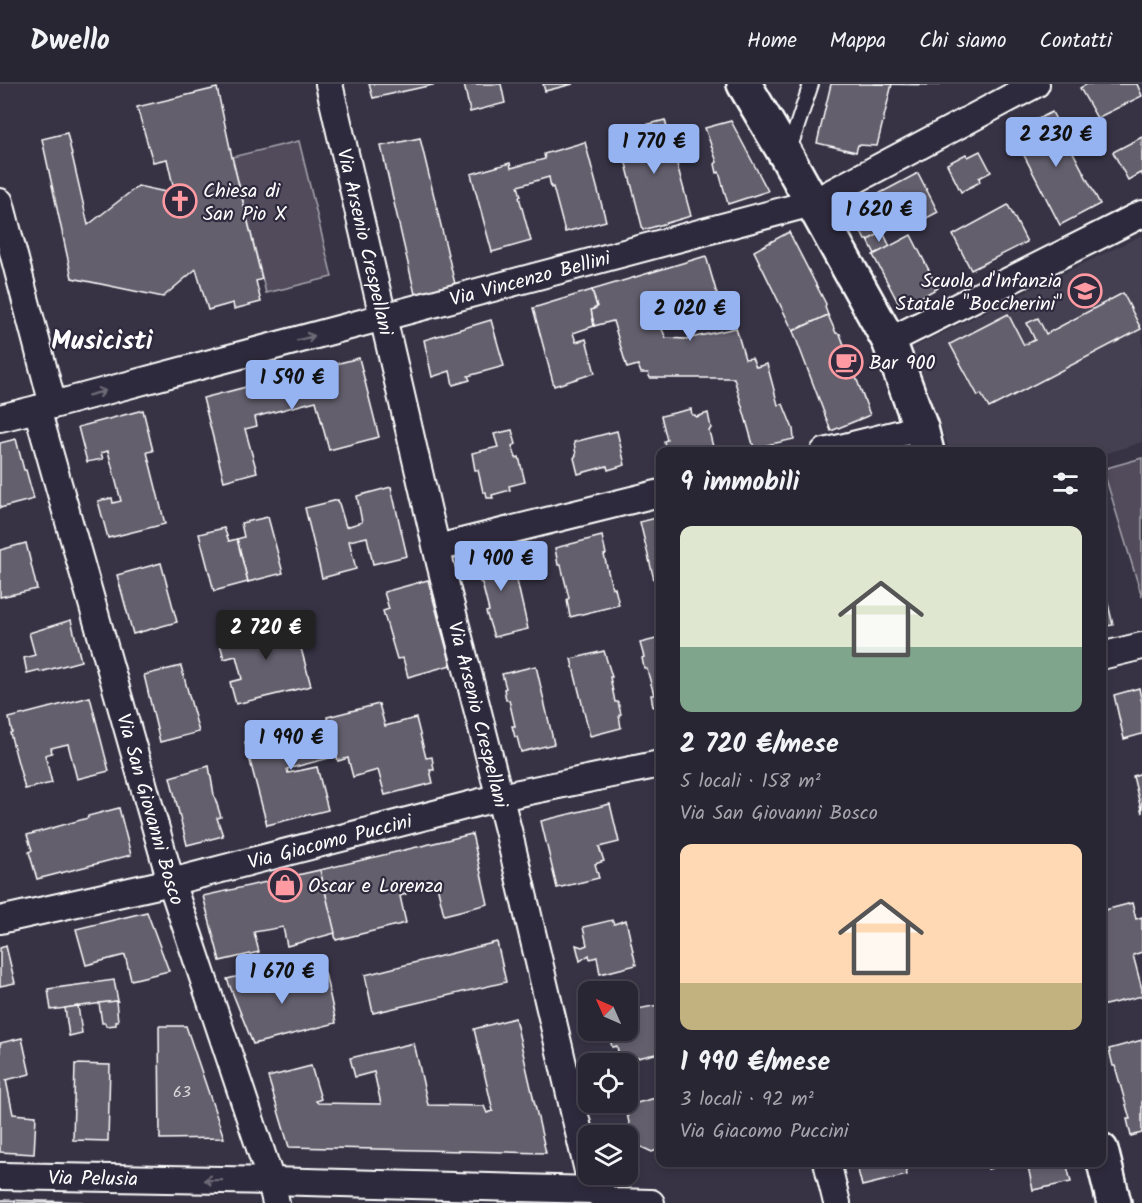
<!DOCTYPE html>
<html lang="it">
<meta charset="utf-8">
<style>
body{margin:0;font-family:Kalam,sans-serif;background:#353240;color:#f1f3f6;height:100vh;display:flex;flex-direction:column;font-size:22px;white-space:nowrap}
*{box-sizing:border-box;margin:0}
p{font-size:20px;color:#a5a5ac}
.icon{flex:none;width:33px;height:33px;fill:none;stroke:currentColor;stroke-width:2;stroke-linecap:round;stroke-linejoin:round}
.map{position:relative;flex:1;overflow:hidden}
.details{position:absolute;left:656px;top:363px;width:450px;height:720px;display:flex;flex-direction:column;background:#292634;border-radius:12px;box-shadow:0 3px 9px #0003,0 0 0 2px #45434f}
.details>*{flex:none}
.needle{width:39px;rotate:315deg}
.tools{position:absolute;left:578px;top:897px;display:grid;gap:12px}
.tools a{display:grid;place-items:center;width:60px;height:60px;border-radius:12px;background:#292634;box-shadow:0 3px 9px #0003,0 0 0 2px #45434f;font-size:30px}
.price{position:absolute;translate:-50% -51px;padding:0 14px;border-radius:6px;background:#95b2f1;color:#111;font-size:20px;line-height:39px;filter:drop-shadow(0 2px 3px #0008)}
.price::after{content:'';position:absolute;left:50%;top:36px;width:18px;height:14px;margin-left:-9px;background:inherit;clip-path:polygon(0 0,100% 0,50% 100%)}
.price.active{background:#222;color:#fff}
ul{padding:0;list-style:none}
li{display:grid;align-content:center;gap:12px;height:318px;padding:0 24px}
li span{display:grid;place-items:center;height:186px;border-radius:12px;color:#555}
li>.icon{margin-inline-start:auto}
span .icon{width:108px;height:108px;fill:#fffc;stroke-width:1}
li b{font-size:26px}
h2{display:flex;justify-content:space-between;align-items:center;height:72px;padding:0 24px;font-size:26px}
header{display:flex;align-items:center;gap:36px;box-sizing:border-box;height:84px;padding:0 30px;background:#292634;border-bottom:2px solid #45434f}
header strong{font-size:28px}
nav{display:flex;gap:33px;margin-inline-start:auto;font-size:21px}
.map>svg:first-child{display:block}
.built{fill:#444051}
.green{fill:#514c5c;stroke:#a8a6ae;stroke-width:1.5}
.building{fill:#635f6d;stroke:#fff;stroke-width:1.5}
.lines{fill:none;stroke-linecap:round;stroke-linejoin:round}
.lane-casing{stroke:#fff;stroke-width:18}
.street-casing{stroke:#fff;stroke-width:30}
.secondary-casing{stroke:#fff;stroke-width:38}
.lane{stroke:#2f2a3d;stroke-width:14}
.street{stroke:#2f2a3d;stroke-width:26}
.secondary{stroke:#2f2a3d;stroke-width:33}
.oneway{stroke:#6d6a77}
.labels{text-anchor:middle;stroke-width:4.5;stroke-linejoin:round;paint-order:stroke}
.number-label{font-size:16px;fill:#d8d7da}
.poi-label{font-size:20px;fill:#fff;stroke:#2f2a3d;text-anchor:start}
.street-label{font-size:20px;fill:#fff;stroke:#2f2a3d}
.district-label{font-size:26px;font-weight:bold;fill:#fff;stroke:#2f2a3d}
</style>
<header>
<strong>Dwello</strong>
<nav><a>Home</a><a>Mappa</a><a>Chi siamo</a><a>Contatti</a></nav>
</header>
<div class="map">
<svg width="1142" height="1119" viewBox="0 0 1142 1119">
<rect width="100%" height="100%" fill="#373345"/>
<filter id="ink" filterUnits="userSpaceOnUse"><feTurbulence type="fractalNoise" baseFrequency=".0167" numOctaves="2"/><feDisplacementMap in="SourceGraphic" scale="12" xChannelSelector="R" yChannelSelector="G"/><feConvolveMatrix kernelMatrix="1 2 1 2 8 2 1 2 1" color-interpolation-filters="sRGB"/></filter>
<g filter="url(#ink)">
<polygon class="built" points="1142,151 1142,358 1101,371 1101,368 950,367 912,264"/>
<g class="green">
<polygon points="299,57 332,193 266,209 232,73"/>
<polygon points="1142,374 1142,513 1103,385"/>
</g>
<g class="building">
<polygon points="369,0 437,0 373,14"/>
<polygon points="464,0 501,0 505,19 470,28"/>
<polygon points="543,0 573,0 545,7"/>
<polygon points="831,0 892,0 877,62 858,61 856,68 817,59"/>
<polygon points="873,0 940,0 940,1"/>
<polygon points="1087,0 1137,0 1142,12 1097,34 1080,4"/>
<polygon points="217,4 232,73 262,195 256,197 261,218 234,225 233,219 208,226 196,185 163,213 72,194 42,55 67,49 88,141 138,102 175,110 167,75 153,78 137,23"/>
<polygon points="1052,28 1100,120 1060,141 1012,48"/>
<polygon points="665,36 691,132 643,146 618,48"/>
<polygon points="731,37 768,107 728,120 719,88 717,89 715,80 717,78 705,44"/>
<polygon points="1142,53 1142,91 1140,89 1128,96 1113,68"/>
<polygon points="420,54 455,200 415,210 381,62"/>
<polygon points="585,58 606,137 565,148 553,103 551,104 549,93 518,102 521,112 519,113 531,157 492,168 471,90 510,79 511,84 545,75 544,70"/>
<polygon points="980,67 991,88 979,94 980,98 961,108 947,80 966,70 968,73"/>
<polygon points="918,89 938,128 923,136 920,128 868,156 865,156 857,140 859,138 852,124"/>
<polygon points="1008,121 1027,158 971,186 953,151"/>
<polygon points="789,148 826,220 825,223 828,231 793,247 754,167"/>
<polygon points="883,148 890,163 875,170 868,156"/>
<polygon points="911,151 938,204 901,224 873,171"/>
<polygon points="706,172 722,228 688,237 684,222 674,224 672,221 649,226 653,241 659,239 666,254 686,255 736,244 745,275 752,274 756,283 767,280 778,321 783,320 793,345 794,355 754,364 734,294 650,294 648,289 641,289 638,281 627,284 613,237 594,242 591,226 597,223 592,206"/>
<polygon points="592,206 597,223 591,226 594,242 573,249 576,258 586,255 595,289 554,302 533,224"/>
<polygon points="1123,209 1141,245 989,324 981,310 978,312 950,260 1008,230 1024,261 1035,256 1027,239 1038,234 1046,250"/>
<polygon points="828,231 836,249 840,250 870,331 831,347 793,247"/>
<polygon points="491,236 504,282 468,292 470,296 453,301 450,287 432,293 424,256"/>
<polygon points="359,274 379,353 329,366 316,317 255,333 257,342 245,345 257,388 224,397 203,314"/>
<polygon points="691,325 692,331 695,331 696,333 708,329 711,344 709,347 713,363 695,368 666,368 664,357 667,356 661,332"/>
<polygon points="143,326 153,367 147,368 165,440 108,454 98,417 112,414 113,419 121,417 108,367 101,369 103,375 87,378 78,343"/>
<polygon points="512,346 516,360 512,362 516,374 519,373 525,398 509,402 510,406 492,411 493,414 487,414 486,408 483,408 478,386 475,386 472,369 498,363 494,350"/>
<polygon points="617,347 625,381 608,386 607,382 578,390 574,374 576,371 574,358"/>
<polygon points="16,355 24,386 26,386 34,415 0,424 0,359"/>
<polygon points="391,403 407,472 373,480 367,453 349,457 356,485 322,494 305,424 338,416 346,443 362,438 357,412"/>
<polygon points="268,433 283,489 248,498 237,455 244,453 241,439"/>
<polygon points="660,433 660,495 654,496 640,438"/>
<polygon points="224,444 229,457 237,455 248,498 214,507 199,450"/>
<polygon points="602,452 606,470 604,471 612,504 615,504 619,521 570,533 567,516 569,514 561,481 558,481 555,464"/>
<polygon points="26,459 37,505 0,513 0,466"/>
<polygon points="509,462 528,545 494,553 486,528 489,527 482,499 480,498 474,471"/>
<polygon points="161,479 177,538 133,550 117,491"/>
<polygon points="428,496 451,581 408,593 403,574 397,575 383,527 389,525 384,508"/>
<polygon points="1101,503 1104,503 1113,541 1101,543"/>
<polygon points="293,534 311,602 236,620 230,598 242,595 236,572 224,575 218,552"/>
<polygon points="71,536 81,577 40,588 39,586 27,589 24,574 35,571 29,549"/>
<polygon points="660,554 660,636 658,636 656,622 653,623 651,611 654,611 647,585 644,584 642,574 644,573 640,559"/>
<polygon points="604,567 612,593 610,593 615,618 618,618 621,630 619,631 621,644 590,652 571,575"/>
<polygon points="181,582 199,648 160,658 144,591"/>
<polygon points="536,582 554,660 521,668 517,653 515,653 512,642 515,642 509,616 506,616 504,605 506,604 502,590"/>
<polygon points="1139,604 1142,619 1142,650 1124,655 1114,611"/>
<polygon points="90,613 109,687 77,695 68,660 51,664 52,669 45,671 52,699 25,705 10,649 12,648 9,634"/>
<polygon points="379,620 385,642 416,634 426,674 432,673 434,686 430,686 433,699 385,711 378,686 353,693 348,674 338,677 327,633"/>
<polygon points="328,637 337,672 287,685 288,689 317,683 328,726 267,741 245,658"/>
<polygon points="209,682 214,711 221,733 217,734 223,752 187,761 170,693"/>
<polygon points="1142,689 1142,729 1133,692"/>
<polygon points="1101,719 1108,747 1101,749"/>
<polygon points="610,720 619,758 599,763 604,777 595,780 599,794 557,804 541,737"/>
<polygon points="119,724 131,771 37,795 29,768 32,766 27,751 88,734 88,732"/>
<polygon points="472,750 488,820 444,831 436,797 405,804 406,810 400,812 406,839 336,856 320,786"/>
<polygon points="320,786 335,849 287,862 283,843 254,848 259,868 220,877 203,812"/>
<polygon points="1132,819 1136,835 1142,833 1142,868 1133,871 1142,905 1142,912 1101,922 1101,827"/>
<polygon points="147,828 169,887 131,896 125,871 86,881 76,845"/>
<polygon points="612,836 614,840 626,836 636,881 600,890 597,873 590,875 589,871 580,877 576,861 582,863 587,861 583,843"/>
<polygon points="497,858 506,898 373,929 365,891"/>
<polygon points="6,862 15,899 0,902 0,864"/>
<polygon points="268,885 272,902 325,889 336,939 253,960 227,895"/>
<polygon points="114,896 118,917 51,926 48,905"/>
<polygon points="116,917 118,937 116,937 116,941 106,942 105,939 102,939 99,919"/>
<polygon points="658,921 660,930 660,969 620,978 617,962 612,963 608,946 627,946 627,927"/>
<polygon points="78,922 82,949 69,952 65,924"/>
<polygon points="515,934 546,1069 289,1063 268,993 311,982 321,1015 316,1017 318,1019 381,1020 374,988 355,993 350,974 414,959 428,1021 484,1022 487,1029 493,1027 474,945"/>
<polygon points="159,942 186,942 224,1054 160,1055"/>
<polygon points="22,954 30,990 6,996 13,1030 36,1032 34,1070 0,1068 0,959"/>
<polygon points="1142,956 1142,1049 1131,1052 1127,1035 1130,1035 1115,982 1113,982 1109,965"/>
<polygon points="75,980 110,981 108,1057 73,1056"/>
<polygon points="656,1014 660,1027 660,1069 659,1069 657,1066 652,1068 637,1061 636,1054 633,1055 625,1022"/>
<polygon points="856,1078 904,1078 907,1091 862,1102"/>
<polygon points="987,1078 1016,1078 988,1085"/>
<polygon points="1027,1078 1066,1078 1071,1098 1033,1106"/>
<polygon points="0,1116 82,1118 83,1119 0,1119"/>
</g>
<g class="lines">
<g class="lane-casing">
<polyline id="lane" points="788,69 811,0"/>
</g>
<g class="street-casing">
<g id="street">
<path id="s1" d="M329 0 440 479 509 750 588 1087"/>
<polyline points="0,118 53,321"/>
<polyline points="889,257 1142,130"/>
<path id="s2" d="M37 325 171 798 271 1097 276 1119"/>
<path id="s3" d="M0 334 53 321 812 119 1036 0"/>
<polyline points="824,368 921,344"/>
<polyline points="437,464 660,409"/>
<polyline points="1101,572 1142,562"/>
<path id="s4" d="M0 836 171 798 500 713 660 680"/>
<polyline points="827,1078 837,1119"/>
<path id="s5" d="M0 1092 271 1097 593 1106 613 1118 651 1119"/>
</g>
</g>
<g class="secondary-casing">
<g id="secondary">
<polyline points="744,0 787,73 889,257 921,344 927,368"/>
<polyline points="1101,1066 1114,1119"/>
</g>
</g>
<use href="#lane" class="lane"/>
<use href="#street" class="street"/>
<use href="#secondary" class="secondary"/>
</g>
<defs><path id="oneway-shaft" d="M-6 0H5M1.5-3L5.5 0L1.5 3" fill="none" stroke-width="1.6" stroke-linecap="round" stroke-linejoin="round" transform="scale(1.5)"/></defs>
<g class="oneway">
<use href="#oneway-shaft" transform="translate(306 254) rotate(-15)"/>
<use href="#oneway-shaft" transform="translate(97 309) rotate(-15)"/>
<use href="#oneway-shaft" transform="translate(213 1096) rotate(-179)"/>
</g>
</g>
<defs>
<g id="church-ring" transform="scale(1.725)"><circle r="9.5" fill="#2f2a3d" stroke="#ff9aa2" stroke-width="1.5"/><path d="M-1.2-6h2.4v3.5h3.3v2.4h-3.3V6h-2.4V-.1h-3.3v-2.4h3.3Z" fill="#ff9aa2"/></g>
<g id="school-ring" transform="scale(1.725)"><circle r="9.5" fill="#2f2a3d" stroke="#ff9aa2" stroke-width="1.5"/><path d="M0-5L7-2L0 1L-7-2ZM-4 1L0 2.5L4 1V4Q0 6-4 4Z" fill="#ff9aa2"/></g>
<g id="cafe-ring" transform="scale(1.725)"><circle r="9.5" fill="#2f2a3d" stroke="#ff9aa2" stroke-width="1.5"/><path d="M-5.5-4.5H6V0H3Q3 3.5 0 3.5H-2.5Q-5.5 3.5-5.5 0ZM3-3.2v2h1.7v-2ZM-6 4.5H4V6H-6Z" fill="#ff9aa2"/></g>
<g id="shop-ring" transform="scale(1.725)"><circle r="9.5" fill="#2f2a3d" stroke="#ff9aa2" stroke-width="1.5"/><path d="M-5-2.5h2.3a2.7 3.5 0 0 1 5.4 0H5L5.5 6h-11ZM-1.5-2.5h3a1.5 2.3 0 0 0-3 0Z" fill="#ff9aa2"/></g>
</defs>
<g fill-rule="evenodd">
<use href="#church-ring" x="180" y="117"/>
<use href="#school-ring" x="1085" y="207"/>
<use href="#cafe-ring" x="846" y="278"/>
<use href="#shop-ring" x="285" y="801"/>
</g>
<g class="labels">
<g class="number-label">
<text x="182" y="1013">63</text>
</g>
<g class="poi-label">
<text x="203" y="113">Chiesa di<tspan x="203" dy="23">San Pio X</tspan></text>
<text x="1062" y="203" text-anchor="end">Scuola d'Infanzia<tspan x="1062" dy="23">Statale "Boccherini"</tspan></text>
<text x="869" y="285">Bar 900</text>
<text x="308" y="808">Oscar e Lorenza</text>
</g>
<g class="street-label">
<text dy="7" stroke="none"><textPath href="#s1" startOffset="162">Via Arsenio Crespellani</textPath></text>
<text dy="7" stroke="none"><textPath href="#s3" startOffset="548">Via Vincenzo Bellini</textPath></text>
<text dy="7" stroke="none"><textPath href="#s1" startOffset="648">Via Arsenio Crespellani</textPath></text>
<text dy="7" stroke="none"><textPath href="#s2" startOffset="416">Via San Giovanni Bosco</textPath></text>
<text dy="7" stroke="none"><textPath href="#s4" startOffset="339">Via Giacomo Puccini</textPath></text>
<text dy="7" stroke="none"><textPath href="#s5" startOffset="93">Via Pelusia</textPath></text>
</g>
<g class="district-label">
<text x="102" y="265">Musicisti</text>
</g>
</g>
</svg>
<div class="tools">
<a><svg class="needle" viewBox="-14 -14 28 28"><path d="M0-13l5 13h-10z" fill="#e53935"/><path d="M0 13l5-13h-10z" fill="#a5a5ac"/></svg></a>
<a><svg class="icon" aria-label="locate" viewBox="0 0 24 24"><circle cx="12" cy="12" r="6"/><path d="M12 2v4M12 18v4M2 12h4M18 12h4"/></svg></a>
<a><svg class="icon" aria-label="layers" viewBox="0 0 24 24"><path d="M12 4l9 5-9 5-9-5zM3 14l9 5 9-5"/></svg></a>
</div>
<b class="price" style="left:1056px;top:84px">2 230 €</b>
<b class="price" style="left:654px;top:91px">1 770 €</b>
<b class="price" style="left:879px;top:159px">1 620 €</b>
<b class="price" style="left:690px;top:258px">2 020 €</b>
<b class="price" style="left:292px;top:327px">1 590 €</b>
<b class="price" style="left:501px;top:508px">1 900 €</b>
<b class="price active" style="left:266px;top:577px">2 720 €</b>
<b class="price" style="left:291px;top:687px">1 990 €</b>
<b class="price" style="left:282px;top:921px">1 670 €</b>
<section class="details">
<h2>9 immobili<svg class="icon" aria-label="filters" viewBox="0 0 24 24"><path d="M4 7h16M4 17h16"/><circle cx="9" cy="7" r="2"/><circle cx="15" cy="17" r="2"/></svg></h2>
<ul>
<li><span style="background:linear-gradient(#dfe7d0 65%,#7fa58c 0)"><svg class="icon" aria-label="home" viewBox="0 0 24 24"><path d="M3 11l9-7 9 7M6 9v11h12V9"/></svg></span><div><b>2 720 €/mese</b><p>5 locali · 158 m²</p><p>Via San Giovanni Bosco</p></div></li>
<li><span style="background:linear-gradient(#ffd9b3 75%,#c2b280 0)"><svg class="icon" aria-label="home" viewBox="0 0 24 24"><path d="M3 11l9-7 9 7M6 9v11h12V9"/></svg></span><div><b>1 990 €/mese</b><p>3 locali · 92 m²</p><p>Via Giacomo Puccini</p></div></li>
</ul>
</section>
</div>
